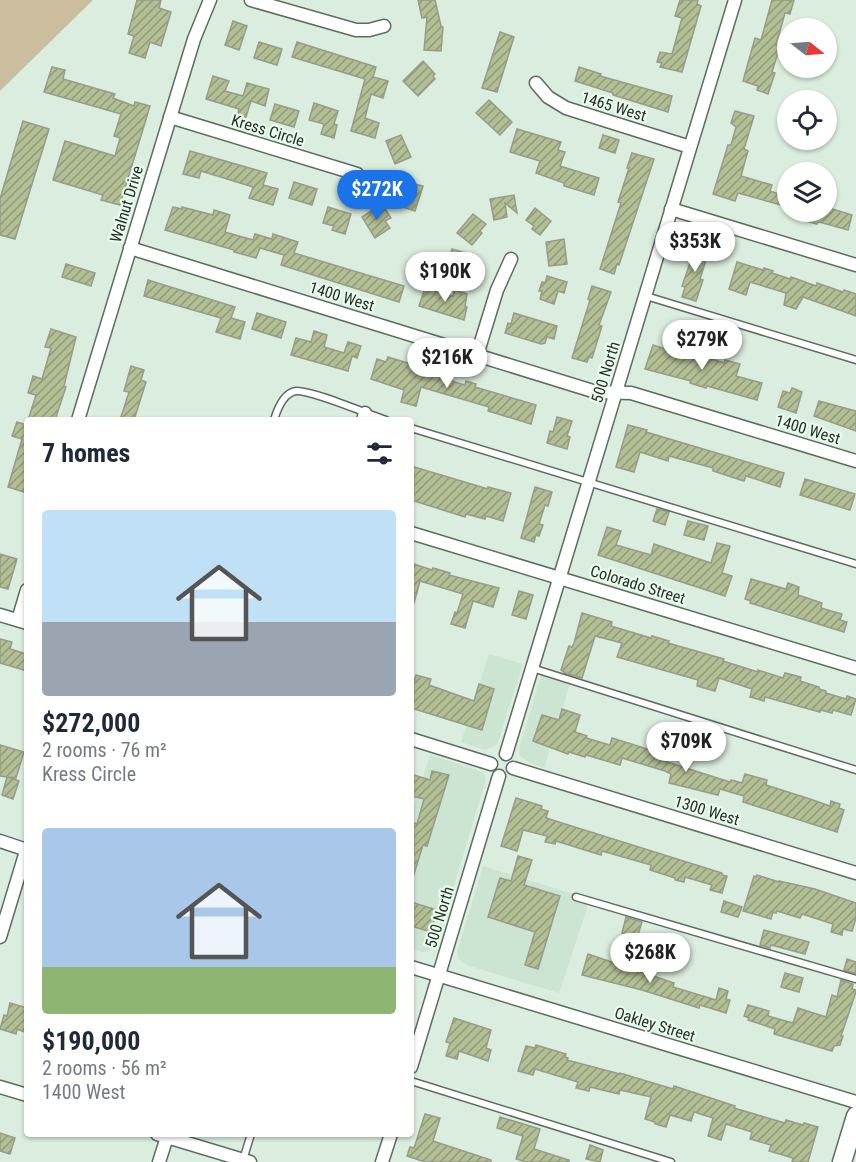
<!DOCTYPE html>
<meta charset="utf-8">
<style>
body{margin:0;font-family:"Roboto Condensed",sans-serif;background:#f6f6f7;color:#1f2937;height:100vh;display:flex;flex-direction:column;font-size:22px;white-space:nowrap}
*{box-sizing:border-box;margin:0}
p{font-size:20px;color:#747a83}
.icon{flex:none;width:33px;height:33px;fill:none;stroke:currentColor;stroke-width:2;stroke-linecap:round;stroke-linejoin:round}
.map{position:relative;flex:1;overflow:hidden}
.details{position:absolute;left:24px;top:417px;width:390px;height:720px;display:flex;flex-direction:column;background:#fff;border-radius:6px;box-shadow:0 2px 4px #0004}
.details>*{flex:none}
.needle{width:39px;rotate:107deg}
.controls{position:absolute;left:777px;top:18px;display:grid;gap:12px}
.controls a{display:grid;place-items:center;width:60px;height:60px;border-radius:50%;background:#fff;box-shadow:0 2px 4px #0004;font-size:30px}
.price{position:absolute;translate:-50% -51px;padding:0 14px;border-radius:21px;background:#fff;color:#222;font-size:20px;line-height:39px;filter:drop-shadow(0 2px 3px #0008)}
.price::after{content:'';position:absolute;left:50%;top:36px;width:18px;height:14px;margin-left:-9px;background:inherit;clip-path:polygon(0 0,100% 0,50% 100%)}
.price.on{background:#1a73e8;color:#fff}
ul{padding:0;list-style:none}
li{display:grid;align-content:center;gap:12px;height:318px;padding:0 18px}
li span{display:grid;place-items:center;height:186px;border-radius:6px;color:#555}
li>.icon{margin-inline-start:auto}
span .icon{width:108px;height:108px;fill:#fffc;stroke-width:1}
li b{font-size:26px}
h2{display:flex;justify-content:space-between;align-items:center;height:72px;padding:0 18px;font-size:26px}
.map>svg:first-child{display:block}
.built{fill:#cce5d2}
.green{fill:#cabe9f}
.building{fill:url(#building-hatch);stroke:#979c8a;stroke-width:1.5}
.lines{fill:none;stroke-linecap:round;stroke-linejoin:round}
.service-casing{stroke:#5d6c60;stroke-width:9}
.minor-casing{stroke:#5d6c60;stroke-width:15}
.secondary-casing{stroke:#5d6c60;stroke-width:21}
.service{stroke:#fff;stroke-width:6}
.minor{stroke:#fff;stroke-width:12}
.secondary{stroke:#fff;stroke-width:18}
.labels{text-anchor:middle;stroke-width:4.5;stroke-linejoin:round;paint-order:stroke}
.street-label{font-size:16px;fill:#282e29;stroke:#e9fbec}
</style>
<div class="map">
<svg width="856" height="1162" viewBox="0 0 856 1162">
<defs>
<pattern id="building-hatch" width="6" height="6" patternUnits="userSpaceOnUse" patternTransform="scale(1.5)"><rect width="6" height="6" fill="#b2be93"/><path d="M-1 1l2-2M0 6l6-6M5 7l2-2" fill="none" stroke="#919b78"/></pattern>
</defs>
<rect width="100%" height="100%" fill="#dbeddf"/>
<g class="built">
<polygon points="489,654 523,664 498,742 495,746 485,750 461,742"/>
<polygon points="542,672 571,681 544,768 528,762 520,756 519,749"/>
<polygon points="430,755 477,770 484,774 486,780 436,945 428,951 422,952 411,948 411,813"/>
<polygon points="483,866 590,899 559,993 466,965 459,959 457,952"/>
</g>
<polygon class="green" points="0,0 93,0 0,91"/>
<g class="building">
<polygon points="137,0 161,0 159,8 171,12 161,46 150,42 145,58 129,53 134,36 128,34"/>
<polygon points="418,0 435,0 441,26 443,27 441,51 424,50 427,17 422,18"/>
<polygon points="680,0 698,0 697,4 701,6 682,72 660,67 662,63 657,62 660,52 672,54 682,18 675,16"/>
<polygon points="772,0 794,0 790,14 785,13 776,45 780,46 772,72 775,73 768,94 757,90 758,86 743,81 755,38 761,40"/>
<polygon points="233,21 247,26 239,50 225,45"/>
<polygon points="500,32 514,37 497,92 482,88"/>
<polygon points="259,42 282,49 277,65 254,58"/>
<polygon points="297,42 376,67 373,77 388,81 383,98 371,94 365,118 379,123 375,138 351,131 365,79 292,57"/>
<polygon points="423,61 435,74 433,76 435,79 418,96 403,81"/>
<polygon points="52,67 65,70 63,79 115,94 113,98 134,106 135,102 150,106 120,205 101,200 103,195 53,180 65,141 115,156 120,138 114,136 121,114 44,92"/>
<polygon points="579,67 601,74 600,76 672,96 668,112 613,95 613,93 575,81"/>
<polygon points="213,76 229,81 225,91 243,96 247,83 269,89 265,106 251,101 245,120 237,117 239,109 206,99"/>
<polygon points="489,100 512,122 500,135 476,113"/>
<polygon points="314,103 338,111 334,124 337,125 334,138 321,134 324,124 309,120"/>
<polygon points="275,104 299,111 294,127 270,120"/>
<polygon points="735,111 754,116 744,149 748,151 741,176 772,185 770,191 788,197 788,207 738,193 735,201 713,194 728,145 731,145 736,127 731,123"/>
<polygon points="23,121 49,129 15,239 0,235 0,199"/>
<polygon points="517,129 561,142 558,150 565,152 560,166 599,178 594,195 564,186 564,183 536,173 540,161 510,152"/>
<polygon points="401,135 411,157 395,164 386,141"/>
<polygon points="603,135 619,140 615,153 599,148"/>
<polygon points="190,151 267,173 263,185 278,189 273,205 249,198 253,187 201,171 199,178 183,174"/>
<polygon points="632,153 654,159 619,265 617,264 614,274 600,269 621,203 618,202 629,168 627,168"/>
<polygon points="399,174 412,178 411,183 423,186 415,211 400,206 405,190 395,188"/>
<polygon points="294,182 317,189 312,205 289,198"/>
<polygon points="514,195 517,213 505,203 507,217 494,220 490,199"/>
<polygon points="382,204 391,218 385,221 390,228 375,238 362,217"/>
<polygon points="173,207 182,209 182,207 213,215 214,210 230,215 225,232 253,240 255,234 272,239 273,234 298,242 294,253 404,286 399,302 281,265 284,255 260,248 256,258 234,252 234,250 165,230"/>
<polygon points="328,207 351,214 345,234 332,230 334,226 323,223"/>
<polygon points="826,207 852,215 848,230 823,223 818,222 817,224 806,221 809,212 826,212"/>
<polygon points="535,208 551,221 540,235 532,229 534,226 526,220"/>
<polygon points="473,214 486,224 480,231 482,233 472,245 457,233"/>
<polygon points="564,239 567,264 549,266 546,242"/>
<polygon points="697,243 710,247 700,279 703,280 696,301 682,297 685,287 682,286"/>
<polygon points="452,249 465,253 461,259 467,261 463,276 446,271"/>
<polygon points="737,262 763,270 764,268 773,271 772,273 790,279 791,277 816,286 817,283 843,292 844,290 856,294 856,316 803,297 796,309 784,305 786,293 750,282 746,295 729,289"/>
<polygon points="66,264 95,273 91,286 62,277"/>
<polygon points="547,276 567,282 564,293 558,291 554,304 540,299 542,291 539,291 542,282 545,283"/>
<polygon points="148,280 235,307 231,318 245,322 240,339 216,332 221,318 144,296"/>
<polygon points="592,286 611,292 599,325 602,326 592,358 589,357 587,362 572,358 590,300 588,299"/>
<polygon points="425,288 453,296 454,290 467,294 465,307 467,307 464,320 419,306"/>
<polygon points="257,313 286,322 281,338 252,329"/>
<polygon points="514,313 557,326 554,339 547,337 545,343 541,344 505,333 508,323 511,324"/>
<polygon points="51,329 76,337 64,386 66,387 55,420 28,420 36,395 28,393 33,376 42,379 51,348 45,347"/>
<polygon points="314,331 327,335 324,347 344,353 348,342 361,346 357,358 352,356 348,371 291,355 296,338 311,342"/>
<polygon points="653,345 675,352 676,347 724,363 725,360 740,364 736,376 762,383 757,400 707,386 706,388 690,383 691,381 645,369"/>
<polygon points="388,357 421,367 420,370 448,380 465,385 466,381 476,384 475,387 536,405 531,424 488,411 489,407 421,387 416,406 401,402 404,390 371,379 377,359 386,362"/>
<polygon points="131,366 144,370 141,380 146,382 134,420 120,420 129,392 124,391"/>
<polygon points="792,388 802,392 796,413 778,407 783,391 790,393"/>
<polygon points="819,401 856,411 856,431 814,416"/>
<polygon points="557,417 572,421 567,436 570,437 567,449 547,443 550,431 553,432"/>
<polygon points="17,422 27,425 27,482 24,492 8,487 22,439 12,436"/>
<polygon points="628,425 647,430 646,432 784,473 780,487 746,476 744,481 713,471 713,468 669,456 668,461 640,452 634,472 616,467"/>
<polygon points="411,466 488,489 488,487 511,493 503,521 486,516 485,519 466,514 465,517 411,500"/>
<polygon points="805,479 855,494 850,510 800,495"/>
<polygon points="535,487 552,492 548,506 545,505 539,524 543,525 539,536 536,535 534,542 521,538"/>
<polygon points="657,509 669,512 665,525 653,521"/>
<polygon points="688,521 708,526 704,540 684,535"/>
<polygon points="607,527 621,531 616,545 651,555 654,544 711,563 717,543 730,546 722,573 732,576 725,596 598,555"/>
<polygon points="0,554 17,559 8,589 0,587"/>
<polygon points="411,563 432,570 433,568 450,573 449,575 499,588 493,607 473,601 465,628 451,624 455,612 457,613 463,594 420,581 414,603 411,603"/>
<polygon points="751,579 786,589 788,583 799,587 798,595 822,603 821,608 842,614 840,620 847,622 844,632 750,603 751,601 745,599"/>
<polygon points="519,591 533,595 526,619 512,615"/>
<polygon points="582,613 612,622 611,626 651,638 652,636 669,641 668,643 724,659 723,661 758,672 758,670 783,678 785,673 801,677 800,681 819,687 819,689 826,691 826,693 846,699 847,696 856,699 851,715 833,710 832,713 821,710 820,712 765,697 764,701 750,697 752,689 719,678 715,691 697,686 698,680 617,657 622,643 595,636 582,678 565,673 561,670 569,646 572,647 574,643"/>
<polygon points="0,639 12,642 10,649 27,654 27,671 0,663"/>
<polygon points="416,675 431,679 429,685 474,701 479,684 494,689 482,730 411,708 411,691"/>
<polygon points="562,709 580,715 575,732 587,736 586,738 610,745 612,738 663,754 661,760 730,782 731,780 742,783 745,774 767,780 766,785 810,799 830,806 831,801 840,804 839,808 844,810 837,832 743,802 744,796 720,789 718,795 669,783 671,774 665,771 622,758 620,765 586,755 585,757 569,752 568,754 533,741 542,715 559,720"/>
<polygon points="0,745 24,752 16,778 8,777 19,781 13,799 2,795 7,777 0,776"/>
<polygon points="432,771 449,775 427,846 423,845 413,877 411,877 411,822 417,824 424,799 411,796 411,774 430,780"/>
<polygon points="516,798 542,806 541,809 548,811 546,818 722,873 722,875 727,876 722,893 710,890 712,885 685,877 684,882 675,880 675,878 650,870 651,865 602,851 601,855 556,841 555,844 545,842 547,836 523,830 517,851 501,846"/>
<polygon points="518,856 532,860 524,885 560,896 538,969 525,965 535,932 488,917 500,878 511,881"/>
<polygon points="757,875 779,882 779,881 815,889 856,903 856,918 852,931 843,929 842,935 831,932 833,924 802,914 800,918 777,911 776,913 773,912 771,919 743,911 754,876 756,877"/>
<polygon points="724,901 742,907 738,917 721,912"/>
<polygon points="411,902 437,910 431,932 411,926"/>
<polygon points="626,917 642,922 637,938 622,933"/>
<polygon points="764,930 809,942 805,954 771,945 770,948 760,945"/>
<polygon points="588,954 674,983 673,987 716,1000 719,988 728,991 726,999 730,1000 726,1013 700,1005 699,1008 642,990 582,975"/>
<polygon points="847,959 856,962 856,974 844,970"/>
<polygon points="785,973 803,978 799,992 781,987"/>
<polygon points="841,980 853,984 852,989 856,990 856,992 841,1036 843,1036 840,1045 834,1046 832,1051 774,1034 775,1029 748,1020 749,1018 744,1016 748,1005 769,1011 768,1016 793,1023 798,1008 826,1017 832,995 837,997"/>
<polygon points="10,1003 27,1008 27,1033 17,1029 16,1034 0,1029 4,1015 7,1016"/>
<polygon points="454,1018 491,1030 486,1048 491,1050 488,1061 459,1051 457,1059 446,1056 450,1043 446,1042"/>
<polygon points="536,1045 566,1054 565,1057 568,1058 567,1060 620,1074 620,1073 673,1089 674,1086 735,1106 734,1108 778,1121 785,1123 786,1120 803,1125 804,1123 818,1127 808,1162 792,1162 793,1158 769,1151 771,1145 750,1139 752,1132 726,1124 721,1140 708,1136 713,1118 694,1112 691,1121 670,1115 666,1127 655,1124 655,1122 645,1119 651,1097 620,1090 619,1094 590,1087 589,1091 576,1088 578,1082 535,1069 533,1075 518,1071 526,1046 535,1048"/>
<polygon points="425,1114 440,1118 433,1141 491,1160 491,1162 425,1162 407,1156 410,1147 414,1148"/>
<polygon points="500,1117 540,1129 534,1149 569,1160 569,1162 526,1162 516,1159 523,1136 497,1128"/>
<polygon points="0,1133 15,1138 10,1154 0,1151"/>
<polygon points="590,1145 603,1150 600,1162 586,1159"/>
</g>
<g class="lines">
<g class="service-casing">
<g id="service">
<polyline points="646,296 856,360"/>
<path d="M274 420C277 410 283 393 296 391 312 390 367 414 386 420"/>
<polyline points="411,428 856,564"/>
<polyline points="532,668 856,770"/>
<polyline points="576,897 856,979"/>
<polyline points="411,1081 671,1162"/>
<polyline points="243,1160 251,1134"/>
</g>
</g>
<g class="minor-casing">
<g id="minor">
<polyline points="251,0 356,30 369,30 384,26"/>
<polyline points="536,83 548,97 566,108 690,147"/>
<polyline points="170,117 357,174"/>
<polyline points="671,209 856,265"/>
<polyline points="130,248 596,392 631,393 856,461"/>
<polyline points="477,355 497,290 511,259"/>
<polyline points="78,420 194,39 210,0"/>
<polyline points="363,420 365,413"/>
<polyline points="411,533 856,668"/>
<polyline points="0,615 27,623"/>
<polyline points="18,620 27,590"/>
<polyline points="411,739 491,764"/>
<polyline points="506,754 735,0"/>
<polyline points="513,768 856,873"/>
<polyline points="0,841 27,850"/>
<polyline points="0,937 27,848"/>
<polyline points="411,967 856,1102"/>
<polyline points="411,1067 499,776"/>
<polyline points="0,1087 27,1095"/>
<polyline points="157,1134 250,1162"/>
<polyline points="159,1162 167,1137"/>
<polyline points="382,1162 391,1134"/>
</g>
</g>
<g class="secondary-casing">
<polyline id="secondary" points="842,1162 856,1116"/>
</g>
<use href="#service" class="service"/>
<use href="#minor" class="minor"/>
<use href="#secondary" class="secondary"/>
</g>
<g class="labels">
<g class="street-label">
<text transform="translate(614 106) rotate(17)" y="6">1465 West</text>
<text transform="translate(268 130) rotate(17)" y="6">Kress Circle</text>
<text transform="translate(126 204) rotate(-73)" y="6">Walnut Drive</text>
<text transform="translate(342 296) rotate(17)" y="6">1400 West</text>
<text transform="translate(605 372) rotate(-73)" y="6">500 North</text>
<text transform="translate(808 429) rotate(17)" y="6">1400 West</text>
<text transform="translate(638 584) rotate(17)" y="6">Colorado Street</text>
<text transform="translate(707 810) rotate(17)" y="6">1300 West</text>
<text transform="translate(439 917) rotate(-73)" y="6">500 North</text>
<text transform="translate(655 1024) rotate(17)" y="6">Oakley Street</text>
</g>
</g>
</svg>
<div class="controls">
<a><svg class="needle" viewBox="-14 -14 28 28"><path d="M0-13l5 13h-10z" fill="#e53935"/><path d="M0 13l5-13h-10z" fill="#747a83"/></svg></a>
<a><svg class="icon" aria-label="locate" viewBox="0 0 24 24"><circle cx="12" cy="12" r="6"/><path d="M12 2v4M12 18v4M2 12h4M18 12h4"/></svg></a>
<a><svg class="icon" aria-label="layers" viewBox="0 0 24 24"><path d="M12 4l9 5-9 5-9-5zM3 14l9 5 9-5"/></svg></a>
</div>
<b class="price on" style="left:377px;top:221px">$272K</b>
<b class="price" style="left:695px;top:273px">$353K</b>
<b class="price" style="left:445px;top:303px">$190K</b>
<b class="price" style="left:702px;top:371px">$279K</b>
<b class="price" style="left:447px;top:389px">$216K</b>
<b class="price" style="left:686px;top:773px">$709K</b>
<b class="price" style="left:650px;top:984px">$268K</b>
<section class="details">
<h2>7 homes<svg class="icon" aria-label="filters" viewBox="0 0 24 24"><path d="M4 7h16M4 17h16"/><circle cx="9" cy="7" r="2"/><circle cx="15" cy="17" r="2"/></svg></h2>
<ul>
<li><span style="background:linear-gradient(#bfe0f5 60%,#9aa5b1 0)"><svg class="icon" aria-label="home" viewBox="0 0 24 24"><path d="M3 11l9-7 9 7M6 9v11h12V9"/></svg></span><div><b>$272,000</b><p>2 rooms · 76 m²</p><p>Kress Circle</p></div></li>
<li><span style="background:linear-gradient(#a9c7e8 75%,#8fb573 0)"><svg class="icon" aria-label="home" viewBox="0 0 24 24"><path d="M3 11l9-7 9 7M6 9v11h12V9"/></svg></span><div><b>$190,000</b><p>2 rooms · 56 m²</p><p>1400 West</p></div></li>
</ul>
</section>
</div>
